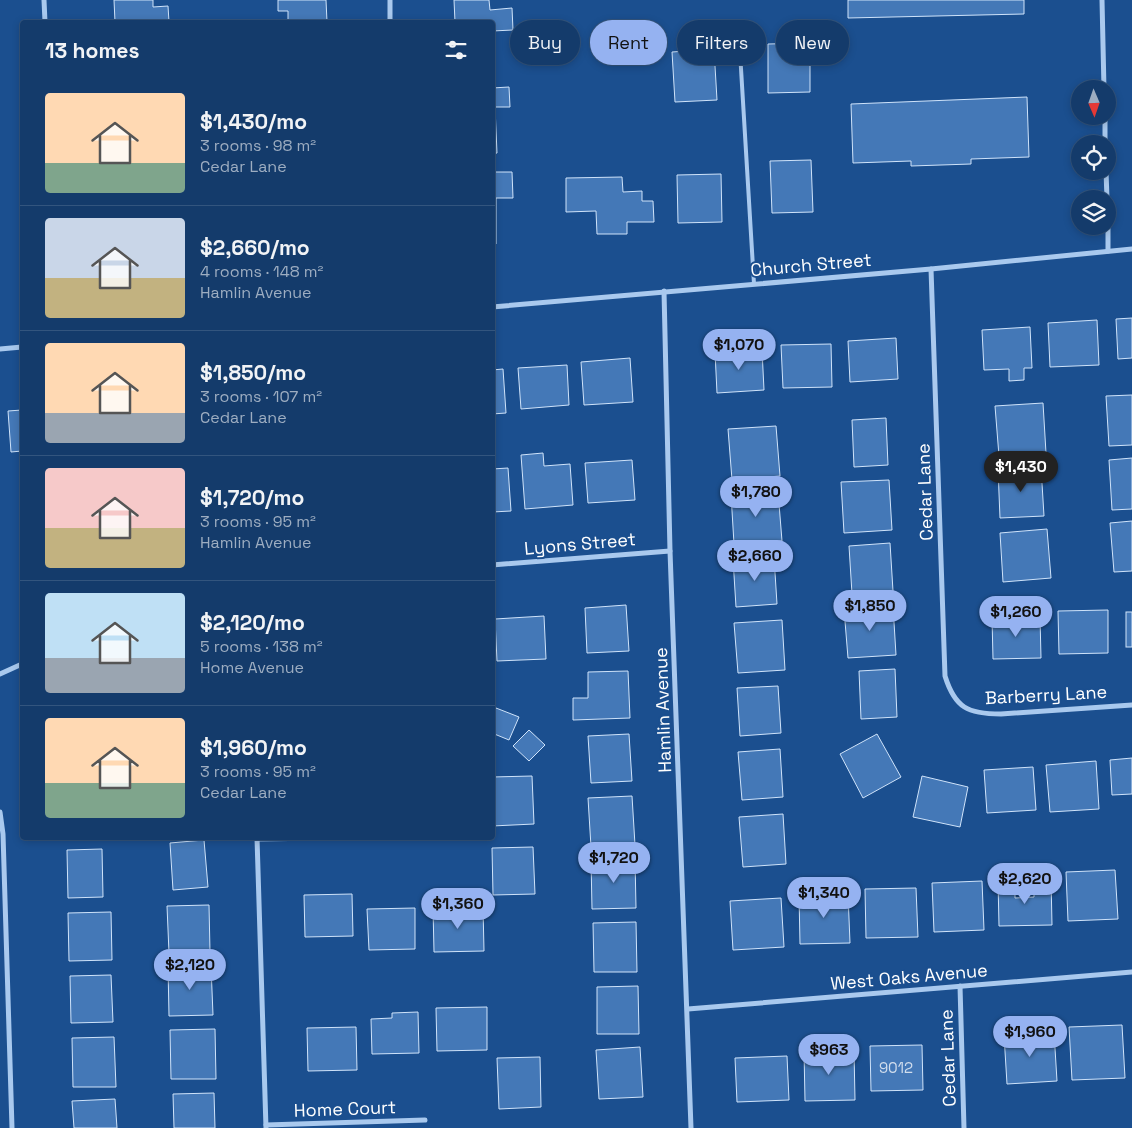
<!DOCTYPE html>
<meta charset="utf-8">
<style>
body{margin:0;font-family:"Space Grotesk",sans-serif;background:#1d4271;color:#f1f3f6;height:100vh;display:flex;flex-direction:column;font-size:19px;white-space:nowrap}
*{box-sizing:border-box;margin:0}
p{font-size:16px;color:#9dadc1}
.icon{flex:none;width:28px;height:28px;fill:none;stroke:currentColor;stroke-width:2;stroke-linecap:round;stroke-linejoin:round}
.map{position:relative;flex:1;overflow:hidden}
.side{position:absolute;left:20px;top:20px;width:475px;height:820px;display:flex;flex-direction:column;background:#143b6b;border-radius:5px;box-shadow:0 2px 8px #0003,0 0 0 1px #33557e}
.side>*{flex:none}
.banner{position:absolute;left:510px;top:20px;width:475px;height:45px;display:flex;gap:10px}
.needle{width:32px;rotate:178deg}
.tools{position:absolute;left:1071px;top:80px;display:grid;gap:10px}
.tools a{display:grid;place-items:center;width:45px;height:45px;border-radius:50%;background:#143b6b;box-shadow:0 2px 8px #0003,0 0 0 1px #33557e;font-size:25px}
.price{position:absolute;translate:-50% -42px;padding:0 11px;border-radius:18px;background:#95b2f1;color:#111;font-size:16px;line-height:32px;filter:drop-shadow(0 1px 2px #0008)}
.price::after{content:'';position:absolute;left:50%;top:30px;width:15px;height:11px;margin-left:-8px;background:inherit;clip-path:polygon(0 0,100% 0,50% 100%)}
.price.active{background:#222;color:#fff}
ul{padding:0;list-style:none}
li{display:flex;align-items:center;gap:15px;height:125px;padding:0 25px}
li+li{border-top:1px solid #33557e}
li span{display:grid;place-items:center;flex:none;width:140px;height:100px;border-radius:5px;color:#555}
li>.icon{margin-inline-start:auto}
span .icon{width:60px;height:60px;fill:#fffc;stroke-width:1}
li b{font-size:21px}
h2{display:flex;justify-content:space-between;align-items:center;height:60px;padding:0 25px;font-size:21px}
.tag{padding:0 18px;border-radius:22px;background:#143b6b;box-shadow:0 2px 8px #0003,0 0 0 1px #33557e;font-size:18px;line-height:45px}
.tag.active{background:#95b2f1;color:#111}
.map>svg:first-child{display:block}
.building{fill:#4478b7;stroke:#cfe3fa}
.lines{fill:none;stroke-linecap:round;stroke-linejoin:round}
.lane{stroke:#a9c9ee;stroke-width:4}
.street{stroke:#a9c9ee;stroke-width:5}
.labels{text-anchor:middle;stroke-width:4;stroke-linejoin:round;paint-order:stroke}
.number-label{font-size:15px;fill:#d0dded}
.street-label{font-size:18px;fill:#fff;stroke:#1b4f8f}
</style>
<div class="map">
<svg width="1132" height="1128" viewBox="0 0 1132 1128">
<rect width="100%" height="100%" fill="#1b4f8f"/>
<g class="building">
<polygon points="114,0 153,0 153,7 168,6 169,22 115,22"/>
<polygon points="278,0 326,0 327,22 288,22 288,11 278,11"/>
<polygon points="454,0 489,0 490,10 512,8 513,30 492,31 492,22 455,22"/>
<polygon points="848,0 1024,0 1024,14 848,18"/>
<polygon points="810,43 810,92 768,93 768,44"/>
<polygon points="714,49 717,100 675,102 672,52"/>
<polygon points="509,87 510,107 495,107 497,153 492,154 492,88"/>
<polygon points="1027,97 1029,157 971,159 971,164 911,166 911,161 853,163 851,104"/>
<polygon points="811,160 813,212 772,213 770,161"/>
<polygon points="492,172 512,172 513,198 496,198 496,244 492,244"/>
<polygon points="721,174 722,222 678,223 677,175"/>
<polygon points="622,177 623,192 642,191 642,201 653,201 654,222 627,222 627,234 597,234 596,211 566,212 566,178"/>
<polygon points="1132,318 1132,358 1118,359 1116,319"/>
<polygon points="1097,320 1099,365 1050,367 1048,323"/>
<polygon points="1030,327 1032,368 1024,368 1024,380 1009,381 1009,369 984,370 982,330"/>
<polygon points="896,338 898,379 850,382 848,341"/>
<polygon points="831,344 832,387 783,388 781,345"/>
<polygon points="762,350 764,390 717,393 715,352"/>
<polygon points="630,358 633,402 584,405 581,362"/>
<polygon points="567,365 569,405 521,409 518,368"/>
<polygon points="503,369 506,413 492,414 492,370"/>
<polygon points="1132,395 1132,445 1109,446 1106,396"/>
<polygon points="1043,403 1046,453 999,456 995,406"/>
<polygon points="22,410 22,451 11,452 8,411"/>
<polygon points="886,418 888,465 854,467 852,420"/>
<polygon points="776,426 780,476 732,480 728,429"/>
<polygon points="543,453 544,466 570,464 573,505 525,509 521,455"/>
<polygon points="1132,458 1132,509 1112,510 1109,460"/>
<polygon points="632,460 635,500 588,503 585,463"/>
<polygon points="1041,467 1044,516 1000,518 998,469"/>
<polygon points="508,468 511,511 492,512 492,469"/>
<polygon points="889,480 892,530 844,533 841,482"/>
<polygon points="778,491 782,541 734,544 731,494"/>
<polygon points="1132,521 1132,571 1114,572 1110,523"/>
<polygon points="1047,529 1051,578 1003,582 1000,533"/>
<polygon points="890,543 893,591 852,594 849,546"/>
<polygon points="774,557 777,604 736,607 733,559"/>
<polygon points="626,605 629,651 587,653 585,608"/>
<polygon points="893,606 896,655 848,658 844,609"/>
<polygon points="1108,610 1108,653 1059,654 1058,611"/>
<rect x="1126" y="612" width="6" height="35"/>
<polygon points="544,616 546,659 497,661 495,619"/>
<polygon points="1040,617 1041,658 993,659 992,618"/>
<polygon points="782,620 785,670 738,673 734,623"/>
<polygon points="895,669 897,717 861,719 859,671"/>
<polygon points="628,671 630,718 573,720 573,698 588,698 588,672"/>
<polygon points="778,686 781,733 740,736 737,688"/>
<polygon points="496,708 519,717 509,740 492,733 492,717"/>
<polygon points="529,730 545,745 529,761 513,746"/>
<polygon points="629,734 632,781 591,783 588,736"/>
<polygon points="877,734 901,777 863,798 840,754"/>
<polygon points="780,749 783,797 742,800 738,752"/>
<polygon points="1132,758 1132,794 1112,795 1110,760"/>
<polygon points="1096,761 1099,809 1050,812 1046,765"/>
<polygon points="1033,767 1036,810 987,813 984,770"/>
<polygon points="532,776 534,824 492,826 492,777"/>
<polygon points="922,776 968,787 960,827 913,817"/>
<polygon points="632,796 635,845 591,847 588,798"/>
<polygon points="783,814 786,864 743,867 739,817"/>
<polygon points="204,840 208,887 173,890 170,843"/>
<polygon points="533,847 535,894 493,895 492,848"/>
<polygon points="102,849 103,897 68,898 67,850"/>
<polygon points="635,859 636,908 592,909 591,860"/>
<polygon points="1115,870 1118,919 1068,921 1066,872"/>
<polygon points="1051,879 1052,925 999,926 998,881 1015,881 1015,898 1034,897 1034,880"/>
<polygon points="982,881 984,930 934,932 932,883"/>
<polygon points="916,888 918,937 866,938 865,889"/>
<polygon points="352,894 353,936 305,937 304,895"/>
<polygon points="848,894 850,943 800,944 799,895"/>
<polygon points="781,898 784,947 733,950 730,901"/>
<polygon points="209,905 210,952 169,953 167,906"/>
<polygon points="483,907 484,951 434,952 433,908"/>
<polygon points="415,908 415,949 369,950 367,909"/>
<polygon points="111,912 112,960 69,961 68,913"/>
<polygon points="636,922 637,972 594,972 593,923"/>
<polygon points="211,966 213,1015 169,1016 168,967"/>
<polygon points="111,975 113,1022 71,1023 70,976"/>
<polygon points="638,986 639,1034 597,1034 597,987"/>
<polygon points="487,1007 487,1050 437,1051 436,1008"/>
<polygon points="418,1012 419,1053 372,1054 371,1019 392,1018 392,1013"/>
<polygon points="1122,1025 1125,1078 1072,1080 1069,1027"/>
<polygon points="356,1027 357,1070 308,1071 307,1028"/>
<polygon points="215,1029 216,1079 171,1079 170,1030"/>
<polygon points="1054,1032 1057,1081 1007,1084 1004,1035"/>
<polygon points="114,1037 116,1087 73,1087 72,1038"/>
<polygon points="922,1045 923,1090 871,1091 870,1046"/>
<polygon points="640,1047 643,1097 599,1099 596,1050"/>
<polygon points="804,1051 854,1051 855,1100 805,1101"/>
<polygon points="787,1056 789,1100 737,1102 735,1058"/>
<polygon points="540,1057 541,1107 499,1109 497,1058"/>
<polygon points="214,1093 215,1128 174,1128 173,1094"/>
<polygon points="115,1099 117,1128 74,1128 72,1101"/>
</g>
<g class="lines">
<polyline class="lane" points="740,52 754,284"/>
<g class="street">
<polyline points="44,0 45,22"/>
<polyline points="390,0 390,22"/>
<polyline points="1102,0 1104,89"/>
<polyline points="1105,116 1105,144"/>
<polyline points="1106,171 1107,199"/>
<polyline points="1108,225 1108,251"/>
<path d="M931 269 945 676C955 708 968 714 1001 714L1132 705"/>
<polyline points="664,291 670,551 691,1128"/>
<polyline points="492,307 931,269 1132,249"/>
<polyline points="0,349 22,347"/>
<polyline points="492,565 670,551"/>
<polyline points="0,674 22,664"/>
<polyline points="0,812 3,834 12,1128"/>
<polyline points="257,838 266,1128"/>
<polyline points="257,839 321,838"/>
<polyline points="960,986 964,1128"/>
<polyline points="688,1009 1132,972"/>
<polyline points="266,1125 425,1120"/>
</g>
</g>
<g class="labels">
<g class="number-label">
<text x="896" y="1073">9012</text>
</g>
<g class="street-label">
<text transform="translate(811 265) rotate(-5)" y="6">Church Street</text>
<text transform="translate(925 492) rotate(-92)" y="6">Cedar Lane</text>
<text transform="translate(580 544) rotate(-5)" y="6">Lyons Street</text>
<text transform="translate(1046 695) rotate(-3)" y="6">Barberry Lane</text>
<text transform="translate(663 710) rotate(-92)" y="6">Hamlin Avenue</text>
<text transform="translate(909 977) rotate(-5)" y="6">West Oaks Avenue</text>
<text transform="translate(948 1058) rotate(-92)" y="6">Cedar Lane</text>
<text transform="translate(345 1109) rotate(-2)" y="6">Home Court</text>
</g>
</g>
</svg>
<div class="tools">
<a><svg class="needle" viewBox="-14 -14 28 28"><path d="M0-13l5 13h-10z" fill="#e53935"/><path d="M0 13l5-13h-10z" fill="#9dadc1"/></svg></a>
<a><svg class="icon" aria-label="locate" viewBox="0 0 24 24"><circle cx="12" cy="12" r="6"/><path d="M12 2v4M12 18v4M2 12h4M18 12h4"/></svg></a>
<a><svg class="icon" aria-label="layers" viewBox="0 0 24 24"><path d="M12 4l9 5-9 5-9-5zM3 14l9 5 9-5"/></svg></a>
</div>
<b class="price" style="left:739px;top:371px">$1,070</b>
<b class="price active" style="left:1021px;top:493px">$1,430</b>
<b class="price" style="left:756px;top:518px">$1,780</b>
<b class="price" style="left:755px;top:582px">$2,660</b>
<b class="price" style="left:870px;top:632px">$1,850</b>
<b class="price" style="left:1016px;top:638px">$1,260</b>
<b class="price" style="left:614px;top:884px">$1,720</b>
<b class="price" style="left:1025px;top:905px">$2,620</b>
<b class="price" style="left:824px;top:919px">$1,340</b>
<b class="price" style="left:458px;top:930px">$1,360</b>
<b class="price" style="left:190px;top:991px">$2,120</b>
<b class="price" style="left:1030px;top:1058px">$1,960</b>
<b class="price" style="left:829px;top:1076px">$963</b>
<div class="banner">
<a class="tag">Buy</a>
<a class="tag active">Rent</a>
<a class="tag">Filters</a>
<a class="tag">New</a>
</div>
<section class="side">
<h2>13 homes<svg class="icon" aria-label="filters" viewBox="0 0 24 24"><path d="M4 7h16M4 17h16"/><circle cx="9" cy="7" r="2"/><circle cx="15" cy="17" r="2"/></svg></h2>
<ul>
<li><span style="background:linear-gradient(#ffd9b3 70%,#7fa58c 0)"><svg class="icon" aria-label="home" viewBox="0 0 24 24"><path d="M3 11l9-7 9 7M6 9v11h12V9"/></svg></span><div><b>$1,430/mo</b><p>3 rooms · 98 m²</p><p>Cedar Lane</p></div></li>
<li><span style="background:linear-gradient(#c9d6e8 60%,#c2b280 0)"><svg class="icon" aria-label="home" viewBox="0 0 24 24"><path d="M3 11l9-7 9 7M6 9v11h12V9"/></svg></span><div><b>$2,660/mo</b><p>4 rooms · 148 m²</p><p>Hamlin Avenue</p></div></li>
<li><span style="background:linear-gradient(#ffd9b3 70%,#9aa5b1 0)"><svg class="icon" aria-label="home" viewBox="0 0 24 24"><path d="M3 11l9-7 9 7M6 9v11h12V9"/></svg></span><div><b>$1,850/mo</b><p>3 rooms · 107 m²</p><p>Cedar Lane</p></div></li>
<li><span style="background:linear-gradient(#f6c9c9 60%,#c2b280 0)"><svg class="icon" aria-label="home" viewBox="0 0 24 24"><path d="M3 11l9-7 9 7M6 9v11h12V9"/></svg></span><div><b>$1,720/mo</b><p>3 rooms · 95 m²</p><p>Hamlin Avenue</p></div></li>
<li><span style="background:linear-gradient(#bfe0f5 65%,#9aa5b1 0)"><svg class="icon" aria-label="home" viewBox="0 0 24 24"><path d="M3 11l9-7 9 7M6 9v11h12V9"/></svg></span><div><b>$2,120/mo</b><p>5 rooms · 138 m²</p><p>Home Avenue</p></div></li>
<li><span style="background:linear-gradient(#ffd9b3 65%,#7fa58c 0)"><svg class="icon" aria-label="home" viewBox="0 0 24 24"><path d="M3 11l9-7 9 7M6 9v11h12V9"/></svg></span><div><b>$1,960/mo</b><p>3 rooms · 95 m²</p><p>Cedar Lane</p></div></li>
</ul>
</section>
</div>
